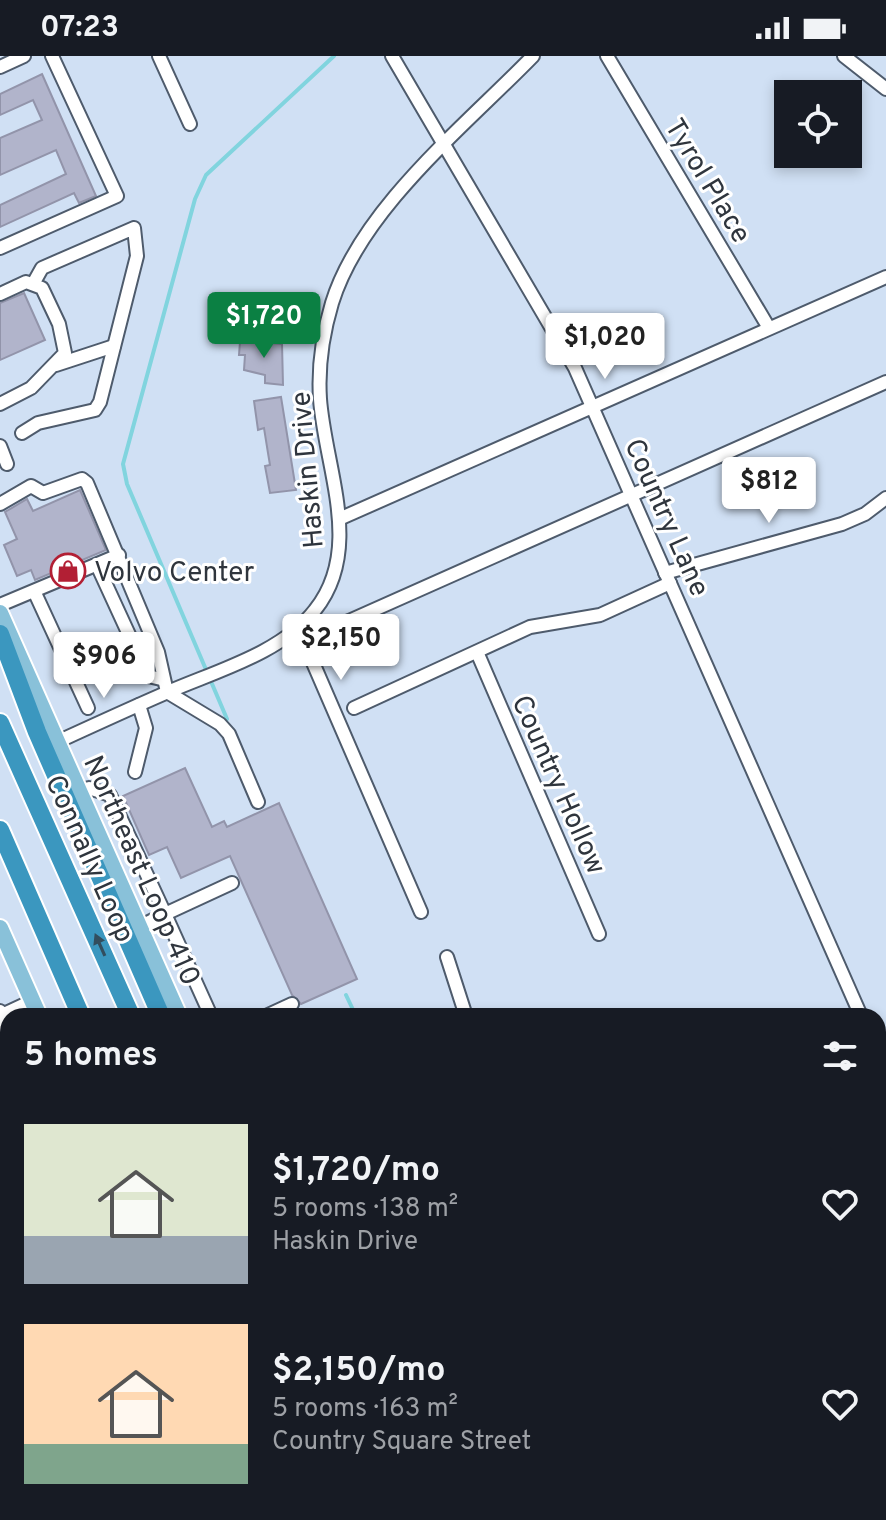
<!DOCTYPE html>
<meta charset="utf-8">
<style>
body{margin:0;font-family:Overpass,sans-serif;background:#20242c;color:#f1f3f6;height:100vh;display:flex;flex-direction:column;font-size:30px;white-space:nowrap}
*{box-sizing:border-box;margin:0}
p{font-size:26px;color:#9ea1a6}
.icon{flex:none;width:44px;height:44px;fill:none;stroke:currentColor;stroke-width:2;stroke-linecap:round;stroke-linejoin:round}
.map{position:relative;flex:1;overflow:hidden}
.side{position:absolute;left:0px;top:952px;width:886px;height:512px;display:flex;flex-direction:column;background:#171b24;border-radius:24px 24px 0 0;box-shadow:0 4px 12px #0003}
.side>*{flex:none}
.buttons{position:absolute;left:774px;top:24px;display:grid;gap:16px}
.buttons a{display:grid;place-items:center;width:88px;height:88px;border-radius:0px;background:#171b24;box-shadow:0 4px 12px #0003;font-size:40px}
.price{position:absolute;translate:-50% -68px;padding:0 18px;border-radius:8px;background:#fff;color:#222;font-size:26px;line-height:52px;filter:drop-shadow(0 2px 4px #0008)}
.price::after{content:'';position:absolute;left:50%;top:48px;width:24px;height:18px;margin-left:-12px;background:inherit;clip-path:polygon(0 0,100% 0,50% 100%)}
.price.on{background:#0b8043;color:#fff}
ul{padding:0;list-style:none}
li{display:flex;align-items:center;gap:24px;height:200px;padding:0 24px}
li span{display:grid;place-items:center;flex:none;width:224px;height:160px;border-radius:0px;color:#555}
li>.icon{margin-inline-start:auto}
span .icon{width:96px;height:96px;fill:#fffc;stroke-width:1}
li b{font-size:34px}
h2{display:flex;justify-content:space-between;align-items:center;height:96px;padding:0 24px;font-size:34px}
.status{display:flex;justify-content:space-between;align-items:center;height:56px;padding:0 40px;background:#171b24;direction:ltr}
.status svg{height:22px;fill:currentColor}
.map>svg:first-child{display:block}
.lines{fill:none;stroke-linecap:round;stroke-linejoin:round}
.stream{stroke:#81d4de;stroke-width:4}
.building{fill:#b1b4cb;stroke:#9294aa;stroke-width:2}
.minor-casing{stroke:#4e5b6c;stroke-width:16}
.major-casing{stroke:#fff;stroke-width:20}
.highway-casing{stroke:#fff;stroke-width:22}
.minor{stroke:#fff;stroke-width:12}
.major{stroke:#89c1d9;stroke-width:16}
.highway{stroke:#3b97bf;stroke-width:18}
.oneway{fill:#324e5e}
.labels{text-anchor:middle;stroke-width:6;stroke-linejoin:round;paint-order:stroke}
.street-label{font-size:28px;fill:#2f353d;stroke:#fff}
.poi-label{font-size:28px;fill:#2f353d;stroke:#fff;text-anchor:start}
</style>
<div class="status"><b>07:23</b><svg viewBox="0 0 49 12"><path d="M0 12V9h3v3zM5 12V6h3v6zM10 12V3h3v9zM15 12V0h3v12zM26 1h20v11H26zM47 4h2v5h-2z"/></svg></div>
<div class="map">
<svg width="886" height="1464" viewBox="0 0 886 1464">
<rect width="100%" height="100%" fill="#d0e0f4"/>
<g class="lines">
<g class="stream">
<polyline points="227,663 127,428 123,408 195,143 206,119 334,0"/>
<polyline points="346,939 356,960"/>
</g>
</g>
<g class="building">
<polygon points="42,18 96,140 79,147 74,137 0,171 0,149 66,118 56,94 0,119 0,82 42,64 33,44 0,59 0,38"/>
<polygon points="24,237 45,284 0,304 0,247"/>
<polygon points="251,285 282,288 283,329 265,327 265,319 244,314 245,299 239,299 240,286"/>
<polygon points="281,341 296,434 270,437 265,410 270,409 268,397 264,372 258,374 254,345"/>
<polygon points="80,434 106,494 35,524 31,514 17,520 4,489 17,483 5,456 27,443 33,455"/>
<polygon points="185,712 212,771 224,765 227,771 279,747 357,923 301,948 292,939 230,800 181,822 167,791 149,799 123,740"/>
</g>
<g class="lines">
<g class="minor-casing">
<g id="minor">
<polyline points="159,0 190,68"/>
<polyline points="392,0 575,312 861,960"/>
<polyline points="607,0 769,272"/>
<polyline points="844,0 886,33"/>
<polyline points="0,11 24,0"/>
<polyline points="0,192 117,140 52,0"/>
<polyline points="0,238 26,226 42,232 59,268 65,297 31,332 0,348"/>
<polyline points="56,309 114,290"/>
<polyline points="22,377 38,367 95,354 100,346 137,200 134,172 42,212 33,228"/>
<polyline points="0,390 7,408"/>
<polyline points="0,448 31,430 43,437 82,423 87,427 158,596 167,636 220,668 229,678 258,746"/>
<polyline points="339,463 886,221"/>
<polyline points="97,509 148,620 161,623"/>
<polyline points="665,517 842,468 865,458 886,442"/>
<polyline points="35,537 88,652"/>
<polyline points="0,549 119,499"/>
<polyline points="302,568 324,574 349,565 886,326"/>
<polyline points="298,572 421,856"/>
<polyline points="477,596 599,878"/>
<polyline points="354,652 530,571 600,559 670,527"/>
<path d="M57 686C94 669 131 652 168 636 216 615 282 597 315 554 364 493 325 412 320 343 318 312 323 277 332 247 361 153 465 70 533 0"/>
<polyline points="135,716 146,672 139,649"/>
<polyline points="79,736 89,732 110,739 165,858 139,871"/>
<polyline points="447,901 466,960"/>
<polyline points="0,955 2,959 32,945"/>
<polyline points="211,960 165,858 232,827"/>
<polyline points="266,960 292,948"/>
<polyline points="0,979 7,973 2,959"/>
<polyline points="878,998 886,1015"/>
<polyline points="0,1024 8,1020"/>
<polyline points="878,1041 886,1041"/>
<polyline points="878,1112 886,1118"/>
<polyline points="0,1118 8,1090"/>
<polyline points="0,1158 8,1160"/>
<polyline points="0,1310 8,1313"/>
<polyline points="0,1427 8,1445"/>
<polyline points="13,1456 16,1464"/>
<polyline points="54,1456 58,1464"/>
<polyline points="98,1456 101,1464"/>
<polyline points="144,1456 147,1464"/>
<polyline points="187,1456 191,1464"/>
<polyline points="579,1464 580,1456"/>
<polyline points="614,1464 615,1456"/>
<polyline points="650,1464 651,1456"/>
<polyline points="681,1464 682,1456"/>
<polyline points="787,1464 788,1456"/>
<polyline points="881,1464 884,1398"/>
</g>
</g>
<g class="major-casing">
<g id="major">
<polyline points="0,557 179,960"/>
<polyline points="0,872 39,960"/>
<polyline points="0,1244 8,1246"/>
<polyline points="0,1265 8,1268"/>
<polyline points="878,1398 886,1398"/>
<polyline points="256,1456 259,1464"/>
<polyline points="399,1456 403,1464"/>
</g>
</g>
<g class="highway-casing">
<g id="highway">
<polyline points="0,578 37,676 161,960"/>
<polyline points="0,667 131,960"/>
<polyline points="0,774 81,960"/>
<polyline points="284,1456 286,1464"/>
<polyline points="304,1456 307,1464"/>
<polyline points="353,1456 357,1464"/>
</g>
</g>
<use href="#minor" class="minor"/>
<use href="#major" class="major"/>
<use href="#highway" class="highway"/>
</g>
<defs><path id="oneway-solid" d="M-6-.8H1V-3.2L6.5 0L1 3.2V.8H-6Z" transform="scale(2)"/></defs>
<use class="oneway" href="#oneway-solid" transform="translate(100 889) rotate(-114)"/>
<defs>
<g id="shop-ring" transform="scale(1.8)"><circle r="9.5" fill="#fff" stroke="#b21f34" stroke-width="1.5"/><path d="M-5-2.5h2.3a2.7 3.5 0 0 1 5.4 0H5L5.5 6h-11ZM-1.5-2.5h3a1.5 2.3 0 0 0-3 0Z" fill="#b21f34"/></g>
</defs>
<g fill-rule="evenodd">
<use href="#shop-ring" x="68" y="515"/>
</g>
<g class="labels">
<g class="street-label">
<text transform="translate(709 124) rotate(59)" y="10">Tyrol Place</text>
<text transform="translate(306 414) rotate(-95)" y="10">Haskin Drive</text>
<text transform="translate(668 461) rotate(66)" y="10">Country Lane</text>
<text transform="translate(560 728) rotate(66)" y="10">Country Hollow</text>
<text transform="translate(91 802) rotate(66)" y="10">Connally Loop</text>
<text transform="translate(143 814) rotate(66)" y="10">Northeast Loop 410</text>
</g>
<g class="poi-label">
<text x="94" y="525">Volvo Center</text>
</g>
</g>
</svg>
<div class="buttons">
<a><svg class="icon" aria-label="locate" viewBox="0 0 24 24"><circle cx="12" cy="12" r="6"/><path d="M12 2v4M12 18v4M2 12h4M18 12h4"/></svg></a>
</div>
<b class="price on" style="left:264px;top:304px">$1,720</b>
<b class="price" style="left:605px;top:325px">$1,020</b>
<b class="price" style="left:769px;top:469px">$812</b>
<b class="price" style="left:341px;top:626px">$2,150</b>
<b class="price" style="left:104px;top:644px">$906</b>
<section class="side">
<h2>5 homes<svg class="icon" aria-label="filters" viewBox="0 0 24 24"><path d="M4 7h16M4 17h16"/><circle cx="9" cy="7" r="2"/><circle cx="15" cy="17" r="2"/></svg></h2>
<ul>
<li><span style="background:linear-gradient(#dfe7d0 70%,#9aa5b1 0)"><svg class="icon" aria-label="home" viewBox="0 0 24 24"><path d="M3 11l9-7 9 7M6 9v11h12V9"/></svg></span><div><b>$1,720/mo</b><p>5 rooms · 138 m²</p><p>Haskin Drive</p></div><svg class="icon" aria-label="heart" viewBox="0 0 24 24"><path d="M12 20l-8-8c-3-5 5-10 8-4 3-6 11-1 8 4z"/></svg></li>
<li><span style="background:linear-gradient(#ffd9b3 75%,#7fa58c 0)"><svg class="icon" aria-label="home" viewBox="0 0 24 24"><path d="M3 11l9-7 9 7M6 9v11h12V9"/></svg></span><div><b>$2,150/mo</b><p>5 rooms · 163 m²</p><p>Country Square Street</p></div><svg class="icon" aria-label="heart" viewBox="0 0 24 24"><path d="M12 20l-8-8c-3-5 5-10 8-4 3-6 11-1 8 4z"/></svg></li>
</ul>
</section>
</div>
